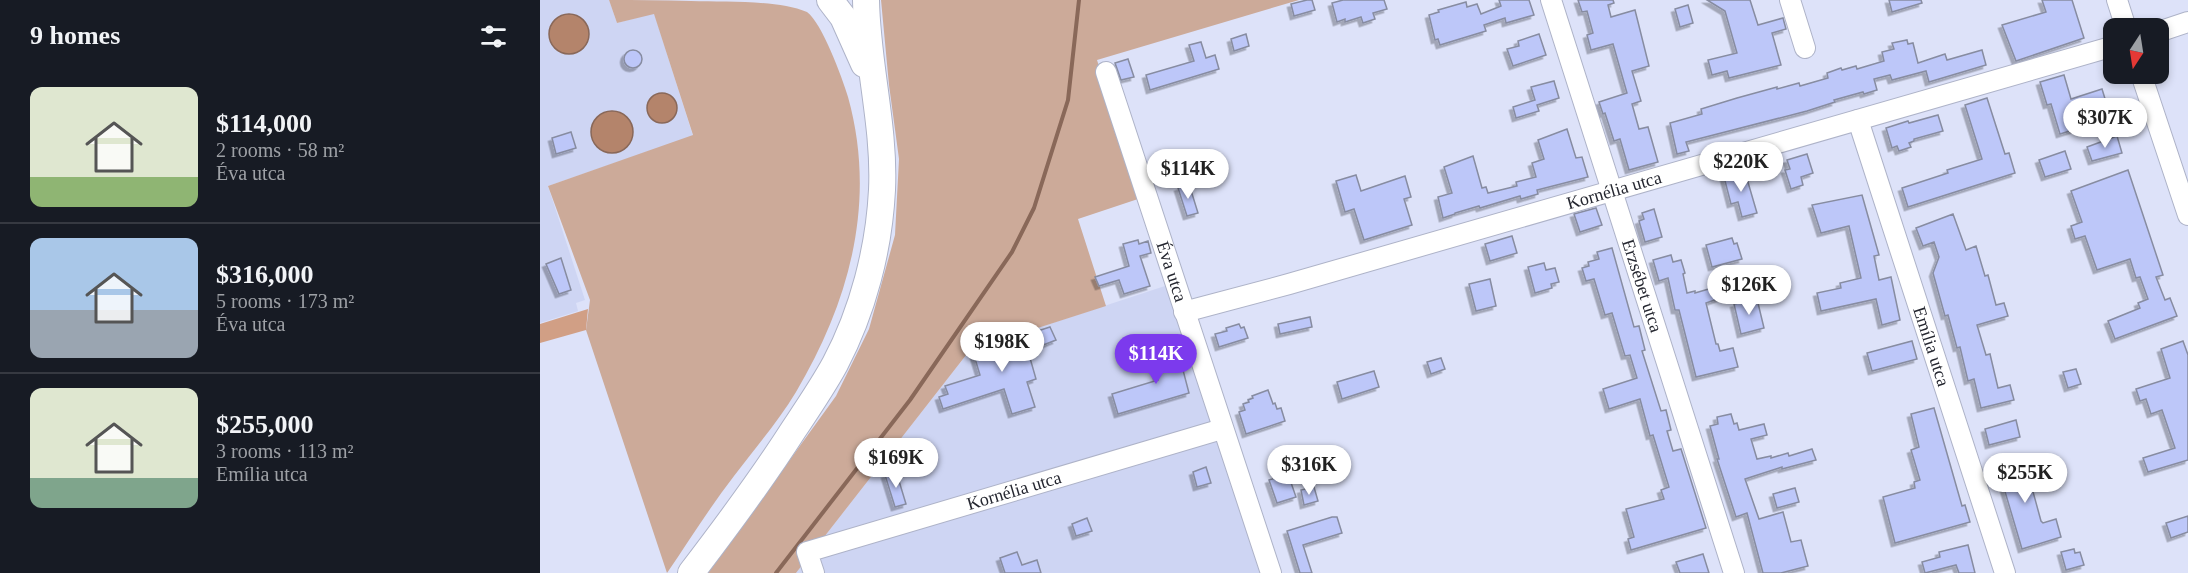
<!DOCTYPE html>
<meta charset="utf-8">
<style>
body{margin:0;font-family:Georgia,serif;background:#242831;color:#f1f3f6;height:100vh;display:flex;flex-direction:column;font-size:22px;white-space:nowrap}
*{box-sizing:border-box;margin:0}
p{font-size:20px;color:#9ea1a6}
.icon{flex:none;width:33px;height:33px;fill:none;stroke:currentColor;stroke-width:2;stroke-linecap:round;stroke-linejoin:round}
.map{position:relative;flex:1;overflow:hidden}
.sheet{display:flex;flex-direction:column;background:#171b24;width:540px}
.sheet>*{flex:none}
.needle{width:39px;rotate:192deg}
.fabs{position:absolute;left:1563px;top:18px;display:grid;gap:12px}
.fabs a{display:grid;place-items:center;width:66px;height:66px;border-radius:12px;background:#171b24;box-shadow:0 3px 9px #0003;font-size:30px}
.price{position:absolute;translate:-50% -51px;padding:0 14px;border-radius:21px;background:#fff;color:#222;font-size:20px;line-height:39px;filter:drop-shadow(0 2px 3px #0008)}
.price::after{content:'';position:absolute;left:50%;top:36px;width:18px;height:14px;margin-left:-9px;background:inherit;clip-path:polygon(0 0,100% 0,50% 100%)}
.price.on{background:#7c3aed;color:#fff}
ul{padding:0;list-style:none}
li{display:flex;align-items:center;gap:18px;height:150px;padding:0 30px}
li+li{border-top:2px solid #363941}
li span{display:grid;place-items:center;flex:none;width:168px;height:120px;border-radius:12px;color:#555}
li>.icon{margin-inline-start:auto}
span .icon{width:72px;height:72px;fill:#fffc;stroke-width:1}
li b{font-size:26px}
h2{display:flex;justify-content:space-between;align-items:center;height:72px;padding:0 30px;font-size:26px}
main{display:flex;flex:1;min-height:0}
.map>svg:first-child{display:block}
.built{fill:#ced5f3}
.green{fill:#ca9}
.forest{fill:#d19f85}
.water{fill:#b4846b;stroke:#896859;stroke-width:1.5}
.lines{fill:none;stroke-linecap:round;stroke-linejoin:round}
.stream{stroke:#896859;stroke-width:4}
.building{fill:#bdc7f9;stroke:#878ca1;stroke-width:1.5;filter:url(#shadow)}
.minor-casing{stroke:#aeb3c8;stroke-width:22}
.major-casing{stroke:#aeb3c8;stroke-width:28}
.minor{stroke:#fff;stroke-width:20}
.major{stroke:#fff;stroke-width:26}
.labels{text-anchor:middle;stroke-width:6;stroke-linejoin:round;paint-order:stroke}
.street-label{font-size:18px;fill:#252730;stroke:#edf0fe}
</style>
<main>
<section class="sheet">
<h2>9 homes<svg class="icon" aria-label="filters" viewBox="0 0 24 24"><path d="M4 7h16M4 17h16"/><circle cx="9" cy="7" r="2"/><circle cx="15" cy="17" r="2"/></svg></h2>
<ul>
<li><span style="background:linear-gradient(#dfe7d0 75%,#8fb573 0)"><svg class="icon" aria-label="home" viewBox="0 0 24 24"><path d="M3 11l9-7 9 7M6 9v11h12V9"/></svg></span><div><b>$114,000</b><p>2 rooms · 58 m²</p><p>Éva utca</p></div></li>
<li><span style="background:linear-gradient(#a9c7e8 60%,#9aa5b1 0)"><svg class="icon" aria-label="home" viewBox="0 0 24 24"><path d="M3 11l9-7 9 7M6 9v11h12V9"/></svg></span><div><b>$316,000</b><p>5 rooms · 173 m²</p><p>Éva utca</p></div></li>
<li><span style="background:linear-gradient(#dfe7d0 75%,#7fa58c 0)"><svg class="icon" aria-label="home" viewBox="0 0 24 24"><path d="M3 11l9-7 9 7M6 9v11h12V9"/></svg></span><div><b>$255,000</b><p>3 rooms · 113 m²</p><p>Emília utca</p></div></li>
</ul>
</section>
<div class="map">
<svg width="1648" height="573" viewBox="0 0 1648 573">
<defs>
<filter id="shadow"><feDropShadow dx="-3.5" dy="3.5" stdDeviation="0" flood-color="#0004"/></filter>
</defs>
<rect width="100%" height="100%" fill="#dde2f9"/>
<g class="built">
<polygon points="0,0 69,0 77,23 114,13 153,136 8,186 45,300 36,303 38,311 0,323"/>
<polygon points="628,285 724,573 256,573 430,350"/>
</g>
<g class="green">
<path d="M69 0C97 0 124 0 151 1 186 2 237 0 267 12 282 23 302 77 308 97 337 201 310 301 256 392 238 422 215 448 194 476 170 507 149 541 127 573L46 330 50 300 8 186 153 135 114 14 77 23Z"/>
<polygon points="341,0 759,0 557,60 601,198 538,219 566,306 430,350 256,573 168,573 296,396 329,329 355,235 359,159 349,85"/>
</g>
<polygon class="forest" points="48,309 46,330 0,343 0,324"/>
<g class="water">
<circle cx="29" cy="34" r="20"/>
<circle cx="122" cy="108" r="15"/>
<circle cx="72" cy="132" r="21"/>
</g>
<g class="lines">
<polyline class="stream" points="236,573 370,400 472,252 494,208 528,100 539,0"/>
</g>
<g class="building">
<polygon points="767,0 772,0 775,10 754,16 751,4"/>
<polygon points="803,0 844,0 847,9 833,13 835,19 823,23 821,17 805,22 805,19 797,22 792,3"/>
<polygon points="959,0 989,0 994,15 966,23 965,18 944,25 946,31 900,45 898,39 895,40 889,15 899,12 898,10 926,2 927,7 937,4 941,14 961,6"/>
<polygon points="1038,0 1073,0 1074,3 1068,5 1071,17 1095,10 1109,66 1092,71 1101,101 1092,104 1099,129 1108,127 1118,162 1089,170 1080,139 1074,141 1065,113 1063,114 1059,102 1087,93 1073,44 1051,50 1047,35 1053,33 1047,11 1042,12"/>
<polygon points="1167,0 1210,0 1218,25 1243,18 1246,29 1232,33 1241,65 1189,78 1187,71 1172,75 1168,60 1197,53 1185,11"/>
<polygon points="1349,0 1381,0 1382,3 1352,12"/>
<polygon points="1502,0 1532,0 1544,38 1476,61 1462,25 1506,12"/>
<polygon points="1148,5 1153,23 1140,27 1135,9"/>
<polygon points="706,34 709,46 694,51 691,39"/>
<polygon points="999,34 1006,55 973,66 967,49 979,46 978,41"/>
<polygon points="1367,40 1368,44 1373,43 1378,63 1405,54 1407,60 1442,50 1446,65 1389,82 1386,71 1352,80 1350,75 1334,79 1337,90 1324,94 1323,92 1294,100 1295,102 1267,111 1146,142 1149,151 1137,154 1130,123 1162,114 1161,109 1197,98 1237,87 1237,89 1259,83 1260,86 1288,78 1287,73 1301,68 1302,70 1316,66 1317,69 1344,61 1342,52 1354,49 1352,43"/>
<polygon points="661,42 666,58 675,55 679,69 610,90 606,75 654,61 649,45"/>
<circle cx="93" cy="59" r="9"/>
<polygon points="588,59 594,77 581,80 575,63"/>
<polygon points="1524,75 1531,99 1562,89 1571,118 1520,134 1511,104 1507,105 1500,82"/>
<polygon points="1014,81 1019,98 997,105 999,111 976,118 973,107 995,100 991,87"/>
<polygon points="1447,98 1465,154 1469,153 1475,173 1368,207 1362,188 1408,173 1407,170 1442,159 1425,105"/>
<polygon points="1398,115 1403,131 1374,139 1374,141 1369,143 1371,147 1359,151 1357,146 1352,148 1346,128 1368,121 1369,123"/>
<polygon points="1027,129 1036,158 1042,157 1048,177 997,190 998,194 981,199 980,196 940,208 939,206 915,213 915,214 903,218 898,197 912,193 904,167 933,156 942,188 946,187 948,193 977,186 976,182 996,177 992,163 1004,159 998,140"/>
<polygon points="31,132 36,148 16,154 12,138"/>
<polygon points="1577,136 1582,153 1552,161 1547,147"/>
<polygon points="1525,151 1531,169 1505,177 1499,160"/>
<polygon points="1267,154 1273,173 1261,177 1263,185 1251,189 1245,170 1250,169 1247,160"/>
<polygon points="1588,170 1623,275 1616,277 1625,300 1630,298 1637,316 1575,339 1568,321 1600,308 1598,303 1608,299 1600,277 1596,278 1590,259 1557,270 1545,236 1535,239 1531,226 1542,222 1531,191"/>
<polygon points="1205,172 1217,213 1202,217 1198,202 1191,204 1184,177"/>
<polygon points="816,175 821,191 865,176 871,197 864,199 872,225 824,240 814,209 805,212 796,181"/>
<polygon points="649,184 658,213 647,216 638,188"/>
<polygon points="1322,195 1339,255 1334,256 1339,280 1351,277 1360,320 1342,325 1336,299 1281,311 1277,293 1301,288 1300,283 1321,278 1309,226 1281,233 1272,205"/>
<polygon points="1056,208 1062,225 1040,232 1034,214"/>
<polygon points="1114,209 1122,237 1105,242 1099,221 1104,219 1102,213"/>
<polygon points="1413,214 1426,250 1436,246 1445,276 1448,275 1456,305 1464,303 1468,316 1437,325 1446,355 1450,354 1458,388 1470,385 1474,400 1441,408 1434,379 1428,381 1420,347 1417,348 1408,315 1405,316 1393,273 1399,257 1394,242 1383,246 1376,228"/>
<polygon points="972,236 977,253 950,261 945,244"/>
<polygon points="1192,238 1194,244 1197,243 1202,259 1172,267 1166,245"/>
<polygon points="598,240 599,244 608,241 611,253 600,256 610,286 584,294 579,280 559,286 555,277 589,266 583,244"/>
<polygon points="1072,248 1094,327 1099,326 1105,350 1102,351 1121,411 1126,410 1131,430 1127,431 1133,451 1141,449 1166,528 1091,550 1088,539 1094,537 1086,509 1124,499 1121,490 1129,487 1113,435 1110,436 1100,399 1069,409 1063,389 1097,378 1090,355 1085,356 1072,313 1065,315 1054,279 1046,281 1042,268 1049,266 1048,262 1059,259 1057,252"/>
<polygon points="1131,255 1133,262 1141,260 1145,273 1143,274 1147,293 1155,291 1155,293 1179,286 1183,297 1166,303 1176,344 1178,344 1180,351 1193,348 1198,367 1156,377 1139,310 1135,310 1128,278 1119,281 1113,260"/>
<polygon points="21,258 31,290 19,294 6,264"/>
<polygon points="1004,263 1006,270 1015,268 1019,282 1011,284 1012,288 995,293 988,267"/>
<polygon points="950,279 956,306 936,311 929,284"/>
<polygon points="1217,299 1224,328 1201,334 1194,304"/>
<polygon points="770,317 772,327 740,334 738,324"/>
<polygon points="699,324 701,328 704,327 708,338 679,347 675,334 687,331 686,328"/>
<polygon points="510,327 516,340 488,351 496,379 487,382 495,407 472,414 464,389 403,409 399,397 408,394 405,386 440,375 433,352"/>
<polygon points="1372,341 1377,359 1332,371 1327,353"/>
<polygon points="1643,341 1648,355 1648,460 1608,472 1603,458 1635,448 1622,410 1611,414 1606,399 1600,401 1596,389 1630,378 1621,349"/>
<polygon points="638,351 649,393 578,414 572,394 618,380 612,355 623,352 624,355"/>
<polygon points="901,358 905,369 891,374 887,362"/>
<polygon points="1536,369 1541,384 1528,388 1523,372"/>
<polygon points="834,371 839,387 802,399 797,382"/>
<polygon points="728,390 733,404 735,403 737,409 741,408 745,421 706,434 699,412 705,410 703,404 709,402 708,400 713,398 712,396"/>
<polygon points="1394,408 1422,506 1425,505 1430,522 1355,543 1343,497 1375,488 1374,482 1380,480 1371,450 1379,447 1371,414"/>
<polygon points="1191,414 1194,424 1197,423 1199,430 1224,424 1227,435 1211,439 1217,459 1231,456 1231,458 1248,453 1249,456 1272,449 1276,460 1242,469 1242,467 1205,479 1219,519 1243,512 1251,542 1261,540 1268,566 1241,573 1223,573 1207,513 1196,517 1177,459 1179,459 1170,426 1178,424 1177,417"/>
<polygon points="1476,420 1480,437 1449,445 1445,429"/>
<polygon points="1483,455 1501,521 1503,523 1516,519 1521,537 1482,549 1461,478 1459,479 1454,465"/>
<polygon points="666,467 671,483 657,487 653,472"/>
<polygon points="356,471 366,504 355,507 345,475"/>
<polygon points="748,474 756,497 737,503 729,480"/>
<polygon points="774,487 778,501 764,505 761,490"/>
<polygon points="1255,488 1259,502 1237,508 1233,494"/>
<polygon points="1648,516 1648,532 1631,538 1626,523"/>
<polygon points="792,517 797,517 802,533 763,545 772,573 760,573 747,531"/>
<polygon points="547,518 552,531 536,536 532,524"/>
<polygon points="1428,545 1435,573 1419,573 1416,565 1385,573 1382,562 1400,557 1399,552"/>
<polygon points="1534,549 1535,553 1540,552 1544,565 1526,570 1521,552"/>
<polygon points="477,552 482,565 497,560 501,573 465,573 460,558"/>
<polygon points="1163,554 1169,573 1140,573 1136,562"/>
</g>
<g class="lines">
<g class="minor-casing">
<g id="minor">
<path id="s1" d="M1011 0 1194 573"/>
<polyline points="1250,0 1265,48"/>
<polyline points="1577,0 1586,28"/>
<polyline points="1618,32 1648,22"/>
<path id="s2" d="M566 72 731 573"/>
<polyline points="1601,74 1648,215"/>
<path id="s3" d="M1318 120 1465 573"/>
<path id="s4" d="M644 312 749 284 1574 46"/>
<path id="s5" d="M274 573 267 552 682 429"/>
</g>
</g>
<g class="major-casing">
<g id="major">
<polyline points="290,0 303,17 324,64"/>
<path d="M151 573C187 526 222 479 254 429 268 408 283 386 295 364 323 311 339 249 342 190 345 126 327 64 326 0"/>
</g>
</g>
<use href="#minor" class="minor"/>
<use href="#major" class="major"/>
</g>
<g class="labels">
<g class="street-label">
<text dy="6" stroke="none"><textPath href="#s4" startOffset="447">Kornélia utca</textPath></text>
<text dy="6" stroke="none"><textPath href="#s2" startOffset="210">Éva utca</textPath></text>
<text dy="6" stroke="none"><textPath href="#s1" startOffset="300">Erzsébet utca</textPath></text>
<text dy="6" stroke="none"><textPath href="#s3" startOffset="238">Emília utca</textPath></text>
<text dy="6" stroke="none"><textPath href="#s5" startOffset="238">Kornélia utca</textPath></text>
</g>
</g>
</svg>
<div class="fabs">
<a><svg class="needle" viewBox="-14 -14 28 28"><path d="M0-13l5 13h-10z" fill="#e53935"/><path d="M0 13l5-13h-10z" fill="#9ea1a6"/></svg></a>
</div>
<b class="price" style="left:1565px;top:149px">$307K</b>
<b class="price" style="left:1201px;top:193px">$220K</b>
<b class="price" style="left:648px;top:200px">$114K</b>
<b class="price" style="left:1209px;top:316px">$126K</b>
<b class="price" style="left:462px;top:373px">$198K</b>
<b class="price on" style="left:616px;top:385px">$114K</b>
<b class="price" style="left:356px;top:489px">$169K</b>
<b class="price" style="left:769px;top:496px">$316K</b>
<b class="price" style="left:1485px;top:504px">$255K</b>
</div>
</main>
